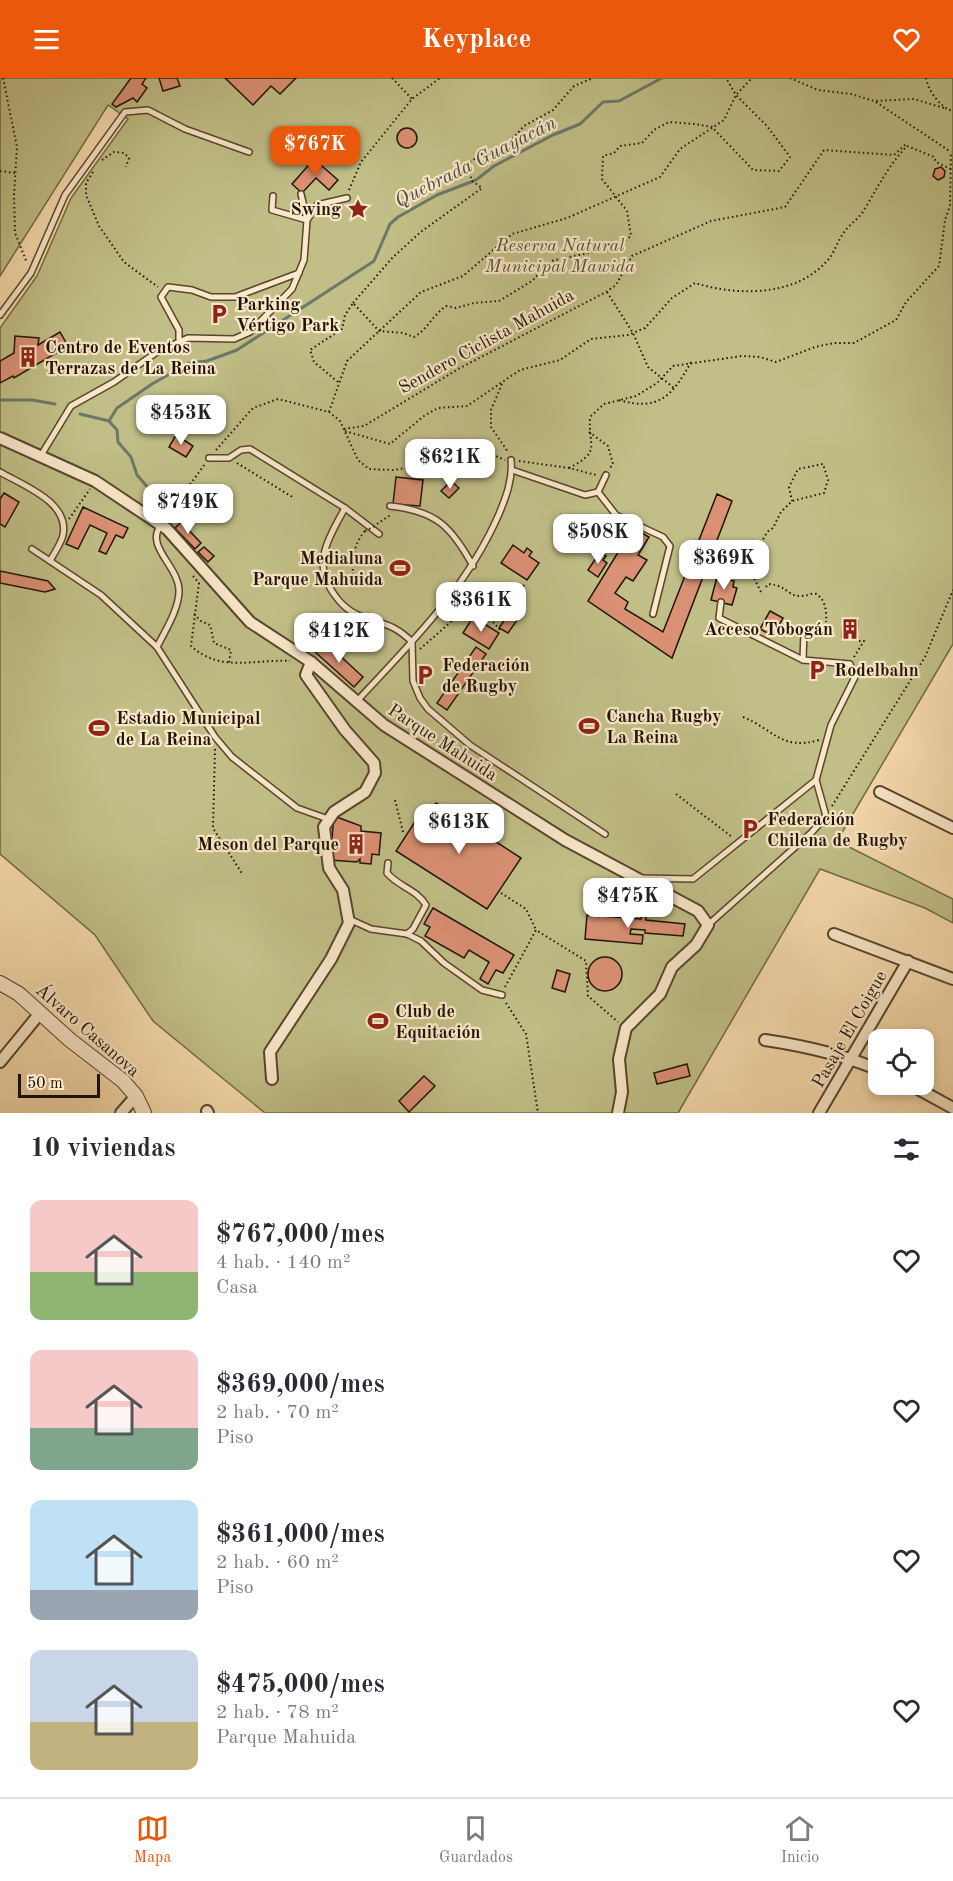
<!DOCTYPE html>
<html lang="es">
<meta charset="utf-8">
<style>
body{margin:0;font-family:"Old Standard TT",serif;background:#f7f7f7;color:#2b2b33;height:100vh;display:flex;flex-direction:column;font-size:22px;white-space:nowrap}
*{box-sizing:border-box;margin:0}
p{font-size:20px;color:#7c7c81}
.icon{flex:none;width:33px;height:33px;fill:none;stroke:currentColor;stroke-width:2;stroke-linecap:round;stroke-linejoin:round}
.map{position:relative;height:1035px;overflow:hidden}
.sheet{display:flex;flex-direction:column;background:#fff;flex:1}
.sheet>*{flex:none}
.fabs{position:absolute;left:868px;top:951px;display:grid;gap:12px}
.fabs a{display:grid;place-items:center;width:66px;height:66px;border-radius:12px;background:#fff;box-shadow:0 3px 9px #0003;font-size:30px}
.scale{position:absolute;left:18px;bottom:15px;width:82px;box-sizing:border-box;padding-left:6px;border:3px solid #201404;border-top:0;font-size:16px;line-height:21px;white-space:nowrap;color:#201404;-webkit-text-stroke:4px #fae8ca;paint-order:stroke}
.price{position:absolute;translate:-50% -51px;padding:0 14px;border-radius:12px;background:#fff;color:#222;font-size:20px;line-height:39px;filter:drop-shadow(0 2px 3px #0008)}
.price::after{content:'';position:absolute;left:50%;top:36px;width:18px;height:14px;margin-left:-9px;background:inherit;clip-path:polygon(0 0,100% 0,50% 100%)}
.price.current{background:#ea580c;color:#fff}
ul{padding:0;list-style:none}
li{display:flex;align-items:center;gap:18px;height:150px;padding:0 30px}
li span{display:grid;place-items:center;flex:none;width:168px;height:120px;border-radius:12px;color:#555}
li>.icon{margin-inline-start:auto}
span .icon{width:72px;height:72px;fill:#fffc;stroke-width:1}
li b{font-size:26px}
h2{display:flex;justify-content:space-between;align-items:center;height:72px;padding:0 30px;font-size:26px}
header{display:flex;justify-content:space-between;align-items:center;height:78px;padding:0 30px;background:#ea580c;color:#fff;font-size:27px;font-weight:700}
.tab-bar{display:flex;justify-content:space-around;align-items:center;height:84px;border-top:2px solid #e1e1e2;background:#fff;font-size:16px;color:#7c7c81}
.tab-bar a{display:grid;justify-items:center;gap:3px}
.tab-bar .current{color:#ea580c}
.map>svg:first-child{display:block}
.green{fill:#c1bf87;stroke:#706a46;stroke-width:1.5}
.water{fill:#9dbbae;stroke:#6b786a;stroke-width:1.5}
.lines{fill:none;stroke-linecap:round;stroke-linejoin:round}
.stream{stroke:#6b786a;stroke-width:3}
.building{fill:#db9174;stroke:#201404;stroke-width:1.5}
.service-casing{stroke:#56462e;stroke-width:8}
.minor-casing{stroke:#56462e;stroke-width:14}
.tertiary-casing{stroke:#56462e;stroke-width:16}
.path{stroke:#201404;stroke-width:2;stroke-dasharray:1.5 3;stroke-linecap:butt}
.service{stroke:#fae8ca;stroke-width:5}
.minor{stroke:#fae8ca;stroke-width:10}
.tertiary{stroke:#fae8ca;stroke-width:14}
.path-bridge{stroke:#201404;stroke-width:2;stroke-dasharray:1.5 3;stroke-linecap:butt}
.labels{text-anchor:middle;stroke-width:4.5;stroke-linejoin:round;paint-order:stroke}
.poi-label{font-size:18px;font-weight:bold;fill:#201404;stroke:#fae8ca;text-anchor:start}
.park-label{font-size:18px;font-style:italic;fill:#585032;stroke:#fae8ca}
.street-label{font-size:18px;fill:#201404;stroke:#fae8ca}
.water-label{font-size:20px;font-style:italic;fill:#4c4e40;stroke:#fae8ca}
</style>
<header><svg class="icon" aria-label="menu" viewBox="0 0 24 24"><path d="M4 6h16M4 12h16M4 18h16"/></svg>Keyplace<svg class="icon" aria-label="heart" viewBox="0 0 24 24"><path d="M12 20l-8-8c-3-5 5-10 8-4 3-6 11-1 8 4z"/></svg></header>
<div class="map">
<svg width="953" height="1035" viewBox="0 0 953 1035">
<rect width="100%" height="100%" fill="#f7dbad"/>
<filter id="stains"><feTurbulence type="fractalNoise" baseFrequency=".00333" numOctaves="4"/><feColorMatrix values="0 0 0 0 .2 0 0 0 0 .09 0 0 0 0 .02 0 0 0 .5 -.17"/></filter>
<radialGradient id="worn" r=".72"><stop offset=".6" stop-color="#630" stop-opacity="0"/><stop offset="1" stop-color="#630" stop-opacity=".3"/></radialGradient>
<polygon class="green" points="0,0 953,0 953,566 837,763 953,821 953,845 925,830 820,791 678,1035 265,1035 153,943 95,857 0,776 0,250 37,198 71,120 128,41 108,27 0,198"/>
<circle class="water" cx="583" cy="462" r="12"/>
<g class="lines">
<g class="stream">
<polyline points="0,322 32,322 55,326"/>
<polyline points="80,336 109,343 117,352 118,364 131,379 137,397 166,430"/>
<polyline points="109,343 117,330 152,306 189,285 207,283 237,272 374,183 390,146 398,139 437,117 476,102 494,88 553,57 580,46 603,24 619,23 662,0"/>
</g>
</g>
<g class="building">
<polygon points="131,0 146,0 142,6 147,10 137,24 133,20 116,29 112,26"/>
<polygon points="159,0 177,0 180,8 163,13"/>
<polygon points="225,0 296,0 280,16 271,8 253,27"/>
<circle cx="407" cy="60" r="10"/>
<polygon points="314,81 338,102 329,112 316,100 302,115 292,106"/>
<polygon points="941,89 945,93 944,99 938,102 933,98 935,91"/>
<polygon points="60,254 68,268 14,300 13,298 0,305 0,283 14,275 15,258 39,260 38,267"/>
<polygon points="197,327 213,340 201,355 184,342"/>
<polygon points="176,357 193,368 186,379 169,369"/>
<polygon points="396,399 423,402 420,428 393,426"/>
<polygon points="451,403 459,410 449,420 441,413"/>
<polygon points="4,415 19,424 5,449 0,446 0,421"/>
<polygon points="717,416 732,423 672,580 588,523 633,450 649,459 638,477 647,482 633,503 626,499 615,515 628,524 625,531 663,554"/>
<polygon points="83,429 128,450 123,460 116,457 106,476 99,473 107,455 90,447 78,471 66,466"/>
<polygon points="181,444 201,465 195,471 175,450"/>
<polygon points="513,467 524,475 527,470 532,474 529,478 539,485 527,502 501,485"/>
<polygon points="204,469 214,478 208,484 198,474"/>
<polygon points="600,474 606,478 603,482 607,485 598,499 588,492"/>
<polygon points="0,493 48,503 55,511 45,514 0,505"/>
<polygon points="717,499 734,503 733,509 737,510 732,527 711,522"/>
<polygon points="516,525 525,531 508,555 499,550"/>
<polygon points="770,533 783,540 773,558 760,551"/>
<polygon points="473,539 499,555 489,571 463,555"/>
<polygon points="843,542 858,543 857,559 842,559"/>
<polygon points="324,563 363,599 354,609 314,573"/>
<polygon points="476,569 486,576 447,632 437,625"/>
<polygon points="436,725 521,780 487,831 396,773 420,736 427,740"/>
<polygon points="334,738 361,748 361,753 381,755 379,777 372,776 371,786 360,785 360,781 357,784 330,782"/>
<polygon points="433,830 514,877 503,895 496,892 488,906 480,901 489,884 469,872 464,880 425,858 430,849 424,846"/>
<polygon points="587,837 641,841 641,837 646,838 646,842 685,846 683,858 645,855 645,852 631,851 630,856 643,857 642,866 585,861"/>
<circle cx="605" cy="896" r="17"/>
<polygon points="557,892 570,896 565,914 552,910"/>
<polygon points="687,986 690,998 657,1006 654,995"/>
<polygon points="424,998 435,1008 409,1034 399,1023"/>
</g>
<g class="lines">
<g class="service-casing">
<g id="service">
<polyline points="273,118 272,132 307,142 301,116"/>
<polyline points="0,237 31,195 65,117 125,34 148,32 185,51 249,74"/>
<polyline points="179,261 179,252 161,219 168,209 192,212 211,219 235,219 299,195"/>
<polyline points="40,379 71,328 114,304 157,274 188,260 234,261 250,254 292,211 304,182 307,142 317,127 347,120"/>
<polyline points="209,380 229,380 241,372 250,371 345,430 379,456"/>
<polyline points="512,392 585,417 598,414 606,397"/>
<path d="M0 394C22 407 70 424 63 457 61 466 54 475 50 483"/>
<polyline points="598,414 616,437 663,459 670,468 653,536"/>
<path d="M390 428C436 433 451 448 473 488"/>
<path d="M345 430C331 456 313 482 330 510 338 523 346 532 360 538 383 547 393 545 412 564L413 603 420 620 428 631 470 667 605 756"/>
<polyline points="32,471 101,517 157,569 215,659 232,679 297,730 328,741"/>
<polyline points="721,524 719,540 803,582"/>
<path d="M157 569C165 553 179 531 179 513 179 488 144 468 161 447"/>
<path d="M357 623C411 565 467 510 499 436 506 419 513 401 511 382"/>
<path d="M388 785 387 795C399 809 416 811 426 827L413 851 407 856"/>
<polyline points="641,800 693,801 816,702"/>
<polyline points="349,841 371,851 407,856 421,863 444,885 482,912 502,917"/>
<polyline points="708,847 812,754 826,738 816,702 831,647 855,599 850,586 803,582 804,553"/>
</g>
</g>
<g class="minor-casing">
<g id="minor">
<polyline points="0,360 95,403 167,451 250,544 311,584 384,647 565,762 698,833 708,847 696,867 672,889 660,916 626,950 619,981 622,1014 618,1035"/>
<polyline points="880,714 953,750"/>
<polyline points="834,856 953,901"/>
<path d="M765 962C805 968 842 976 879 992"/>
<polyline points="0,984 40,935"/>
<polyline points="272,1001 270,974 331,881 349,845 343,812 329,790 324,749 334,734 365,714 375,695 374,685 345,652 306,597 311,584"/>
<polyline points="909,1006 953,1030"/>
<polyline points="207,1033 208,1035"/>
<polyline points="121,1035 136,1018"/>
<polyline points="819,1035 908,883"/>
</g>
</g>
<g class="tertiary-casing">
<polyline id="tertiary" points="0,905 19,916 70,962 123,1003 136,1018 144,1035"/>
</g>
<g class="path">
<polyline points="3,0 17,69 14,117 15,155 27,185"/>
<polyline points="392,0 412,21"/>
<polyline points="790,0 818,12 851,16 874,23 914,21 947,31"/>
<path d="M926 0C928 12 940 30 953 33"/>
<polyline points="876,24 951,74"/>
<polyline points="102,82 114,74 124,75 129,80 126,89"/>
<polyline points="0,93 15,95"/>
<polyline points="93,94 86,105 86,117 99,148 124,184 158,209"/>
<polyline points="349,112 361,84 412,21 440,0"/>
<polyline points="607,214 633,255 648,289 674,310"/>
<polyline points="353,225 393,179 422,153 482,110 472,103 467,86 482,76 506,68 524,48 553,32 574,8 593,0"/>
<path d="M338 304 314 284 310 272 342 251 345 237 353 225 379 253 403 255 414 259C428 251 432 238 446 228L456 230 474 225 499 223 532 203 551 183 616 169 631 158 627 133 602 101 603 78 614 75 620 68 642 65 654 52 669 44 694 46 712 49 753 92 779 93 790 79 767 48 736 17 726 0"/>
<polyline points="502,306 491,332 491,349 508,374"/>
<path d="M619 322C659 334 673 317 691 284"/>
<polyline points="329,334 347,283 421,214 463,198 512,156 567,140 660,99 680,71 724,42 736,17 752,0"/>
<polyline points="344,351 364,348 460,290 606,214 616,207 632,178 711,143 785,129 824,72 894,77 906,66"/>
<path d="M345 353 390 366 424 338 438 330 467 328 520 292 560 282 591 261 628 257 645 250 672 220 695 205C737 218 795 219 827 183 834 176 837 164 843 156 848 147 859 141 864 132 878 109 888 88 907 68L934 79 936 84 953 92"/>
<polyline points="589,354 608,368 613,386 610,390"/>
<polyline points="216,372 253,330 278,321 329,334 340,343 358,382 369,391 393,392 413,389 465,365 505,382"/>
<polyline points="519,383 569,390 596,397"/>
<polyline points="237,385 294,420"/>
<path d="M569 390C602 373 588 370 590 339L604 326 636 318 657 305 673 288 742 278 760 279 776 284 815 269 834 265H854L896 242 906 224 939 188 945 142 950 128 951 74"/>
<polyline points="166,439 205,386"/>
<polyline points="69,441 90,411"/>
<polyline points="377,446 392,436"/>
<path d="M353 497C352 481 354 465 365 453"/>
<path d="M193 498 199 505 191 568C221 595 253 581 290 583"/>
<path d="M766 509 768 506C792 507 786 525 814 515 825 519 827 533 826 544"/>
<polyline points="761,514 746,484 750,476 758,471 767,454 773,450 781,434 792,423 824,415 828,402 823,386 798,391 789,409 792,423"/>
<polyline points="194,536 201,543 210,547 214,565 231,572 229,585"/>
<polyline points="493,544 501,553"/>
<polyline points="825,553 825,557 830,557"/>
<polyline points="420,571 469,528 492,543 526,505"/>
<polyline points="854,579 864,563 859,563"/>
<path d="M743 639C773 651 781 673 819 662"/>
<polyline points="215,671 213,750 243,797"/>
<polyline points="676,716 732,759"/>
<polyline points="395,722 403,754"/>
<polyline points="832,728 925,579 953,512"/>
<polyline points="501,815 526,831 536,852"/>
<polyline points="505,909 536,852 586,883 588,918 618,944"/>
<polyline points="506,925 526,956 538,1035"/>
</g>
<use href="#service" class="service"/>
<use href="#minor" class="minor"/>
<use href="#tertiary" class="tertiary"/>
<polyline class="path-bridge" points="365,453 375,448"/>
</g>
<defs>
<g id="sight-bare" transform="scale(1.62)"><path d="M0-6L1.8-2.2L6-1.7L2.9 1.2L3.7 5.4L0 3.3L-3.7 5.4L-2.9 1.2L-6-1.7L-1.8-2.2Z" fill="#8f2418" stroke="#fae8ca" stroke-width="2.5" paint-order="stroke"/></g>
<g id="parking-bare" transform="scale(1.62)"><path d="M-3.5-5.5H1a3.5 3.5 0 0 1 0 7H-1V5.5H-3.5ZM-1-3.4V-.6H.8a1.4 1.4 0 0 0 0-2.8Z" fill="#8f2418" stroke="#fae8ca" stroke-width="2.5" paint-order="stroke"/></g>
<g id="building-bare" transform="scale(1.62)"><path d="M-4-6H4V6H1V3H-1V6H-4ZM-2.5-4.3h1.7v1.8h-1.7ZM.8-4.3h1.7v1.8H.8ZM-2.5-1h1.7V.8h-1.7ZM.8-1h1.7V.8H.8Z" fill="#8f2418" stroke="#fae8ca" stroke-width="2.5" paint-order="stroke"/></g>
<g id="stadium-bare" transform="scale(1.62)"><path d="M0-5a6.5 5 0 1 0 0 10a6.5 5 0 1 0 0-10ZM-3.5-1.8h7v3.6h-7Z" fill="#8f2418" stroke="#fae8ca" stroke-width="2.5" paint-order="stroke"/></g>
</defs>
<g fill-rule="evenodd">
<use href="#sight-bare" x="358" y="131"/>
<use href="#parking-bare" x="219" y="236"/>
<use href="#building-bare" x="28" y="279"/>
<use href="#stadium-bare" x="400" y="490"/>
<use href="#building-bare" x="850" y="551"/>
<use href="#parking-bare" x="817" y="592"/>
<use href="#parking-bare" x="425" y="597"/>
<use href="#stadium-bare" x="589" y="648"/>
<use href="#stadium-bare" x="99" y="650"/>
<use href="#parking-bare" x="750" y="751"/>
<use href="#building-bare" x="356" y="766"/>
<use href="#stadium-bare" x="378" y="943"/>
</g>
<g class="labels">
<g class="poi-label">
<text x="341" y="137" text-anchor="end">Swing</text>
<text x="236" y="232">Parking<tspan x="236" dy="21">Vértigo Park</tspan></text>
<text x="45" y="275">Centro de Eventos<tspan x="45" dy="21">Terrazas de La Reina</tspan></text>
<text x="383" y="486" text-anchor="end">Medialuna<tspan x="383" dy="21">Parque Mahuida</tspan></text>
<text x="833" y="557" text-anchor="end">Acceso Tobogán</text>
<text x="442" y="593">Federación<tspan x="442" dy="21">de Rugby</tspan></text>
<text x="834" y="598">Rodelbahn</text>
<text x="606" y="644">Cancha Rugby<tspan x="606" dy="21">La Reina</tspan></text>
<text x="116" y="646">Estadio Municipal<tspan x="116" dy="21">de La Reina</tspan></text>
<text x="767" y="747">Federación<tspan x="767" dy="21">Chilena de Rugby</tspan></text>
<text x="339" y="772" text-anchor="end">Meson del Parque</text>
<text x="395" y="939">Club de<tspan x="395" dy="21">Equitación</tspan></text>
</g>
<g class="park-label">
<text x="560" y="173">Reserva Natural<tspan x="560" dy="21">Municipal Mawida</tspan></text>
</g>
<g class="street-label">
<text transform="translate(486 263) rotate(-29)" y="6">Sendero Ciclista Mahuida</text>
<text transform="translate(443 664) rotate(33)" y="6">Parque Mahuida</text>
<text transform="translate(849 951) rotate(-60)" y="6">Pasaje El Coigue</text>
<text transform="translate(88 952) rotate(41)" y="6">Álvaro Casanova</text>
</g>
<g class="water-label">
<text transform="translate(475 83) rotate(-27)" y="7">Quebrada Guayacán</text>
</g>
</g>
<rect width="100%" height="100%" filter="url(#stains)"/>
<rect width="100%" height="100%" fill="url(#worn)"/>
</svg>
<div class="fabs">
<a><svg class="icon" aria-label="locate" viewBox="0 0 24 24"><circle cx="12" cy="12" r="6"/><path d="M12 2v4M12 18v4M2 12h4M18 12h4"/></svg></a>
</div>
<div class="scale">50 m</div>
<b class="price current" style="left:315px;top:99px">$767K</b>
<b class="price" style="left:181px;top:368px">$453K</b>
<b class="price" style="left:450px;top:412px">$621K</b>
<b class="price" style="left:188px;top:457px">$749K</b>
<b class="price" style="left:598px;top:487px">$508K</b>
<b class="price" style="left:724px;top:513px">$369K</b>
<b class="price" style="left:481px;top:555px">$361K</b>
<b class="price" style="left:339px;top:586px">$412K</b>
<b class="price" style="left:459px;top:777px">$613K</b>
<b class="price" style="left:628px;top:851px">$475K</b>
</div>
<section class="sheet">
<h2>10 viviendas<svg class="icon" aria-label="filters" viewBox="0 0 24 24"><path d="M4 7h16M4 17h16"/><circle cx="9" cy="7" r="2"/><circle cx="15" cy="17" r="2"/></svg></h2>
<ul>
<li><span style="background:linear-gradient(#f6c9c9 60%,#8fb573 0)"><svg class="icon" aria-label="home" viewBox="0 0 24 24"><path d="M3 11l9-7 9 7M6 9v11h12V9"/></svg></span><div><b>$767,000/mes</b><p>4 hab. · 140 m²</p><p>Casa</p></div><svg class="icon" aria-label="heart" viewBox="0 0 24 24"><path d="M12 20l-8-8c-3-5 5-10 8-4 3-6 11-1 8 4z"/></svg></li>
<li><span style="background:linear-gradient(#f6c9c9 65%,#7fa58c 0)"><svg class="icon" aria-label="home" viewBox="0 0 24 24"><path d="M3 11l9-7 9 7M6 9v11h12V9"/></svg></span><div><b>$369,000/mes</b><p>2 hab. · 70 m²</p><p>Piso</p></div><svg class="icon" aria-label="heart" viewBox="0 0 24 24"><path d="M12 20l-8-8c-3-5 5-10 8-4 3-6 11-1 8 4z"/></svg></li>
<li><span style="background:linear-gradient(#bfe0f5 75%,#9aa5b1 0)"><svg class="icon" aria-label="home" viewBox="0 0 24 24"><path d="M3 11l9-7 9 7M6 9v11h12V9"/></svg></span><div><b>$361,000/mes</b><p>2 hab. · 60 m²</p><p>Piso</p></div><svg class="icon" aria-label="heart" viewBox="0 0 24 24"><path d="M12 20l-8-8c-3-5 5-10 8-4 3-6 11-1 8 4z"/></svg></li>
<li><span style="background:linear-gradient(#c9d6e8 60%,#c2b280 0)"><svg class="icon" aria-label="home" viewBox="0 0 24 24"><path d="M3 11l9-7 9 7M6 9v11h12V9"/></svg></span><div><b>$475,000/mes</b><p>2 hab. · 78 m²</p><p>Parque Mahuida</p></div><svg class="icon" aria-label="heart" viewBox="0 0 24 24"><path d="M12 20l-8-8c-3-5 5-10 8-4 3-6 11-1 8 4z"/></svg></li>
</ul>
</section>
<nav class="tab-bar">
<a class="current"><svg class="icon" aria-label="map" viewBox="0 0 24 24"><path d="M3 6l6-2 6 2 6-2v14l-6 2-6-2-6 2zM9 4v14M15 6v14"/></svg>Mapa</a>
<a><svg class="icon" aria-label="saved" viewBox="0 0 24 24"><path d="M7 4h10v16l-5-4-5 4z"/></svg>Guardados</a>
<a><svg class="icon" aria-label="home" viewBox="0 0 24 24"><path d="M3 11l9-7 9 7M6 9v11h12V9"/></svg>Inicio</a>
</nav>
